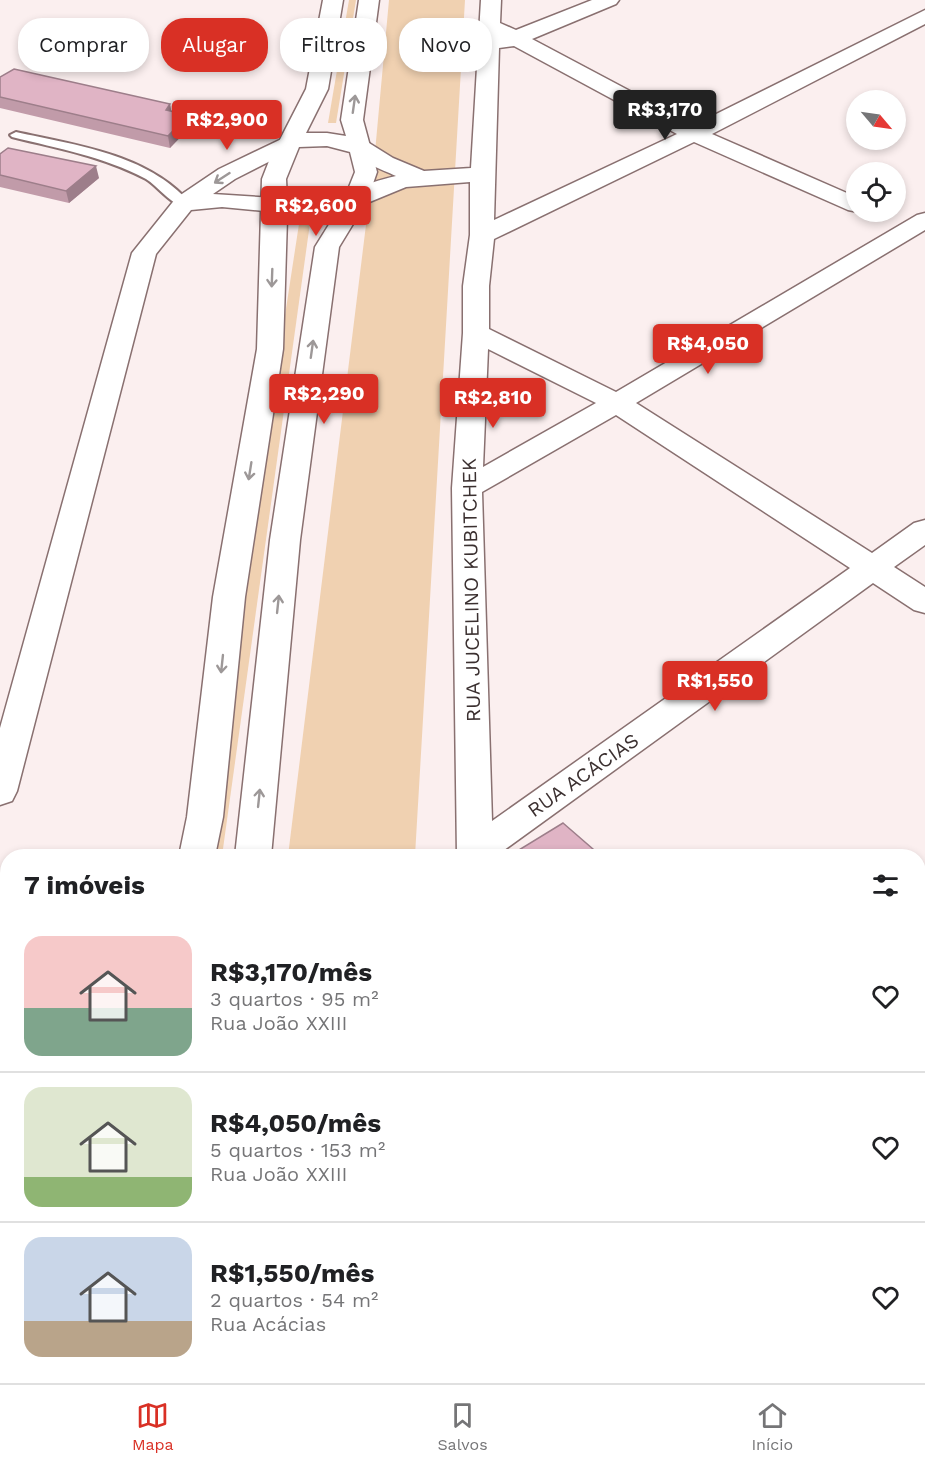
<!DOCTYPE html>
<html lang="pt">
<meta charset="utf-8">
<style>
body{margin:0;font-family:"Work Sans",sans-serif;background:#f6f6f6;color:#202124;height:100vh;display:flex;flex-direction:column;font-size:22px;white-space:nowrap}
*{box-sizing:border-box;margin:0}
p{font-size:20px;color:#757577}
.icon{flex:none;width:33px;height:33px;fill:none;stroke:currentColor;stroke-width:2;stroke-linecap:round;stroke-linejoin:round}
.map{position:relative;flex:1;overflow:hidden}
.panel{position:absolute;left:0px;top:849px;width:926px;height:534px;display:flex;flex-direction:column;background:#fff;border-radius:24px 24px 0 0;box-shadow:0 3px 9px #0003}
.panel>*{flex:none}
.banner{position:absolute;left:18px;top:18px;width:600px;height:54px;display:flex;gap:12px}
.needle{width:39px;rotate:119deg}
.controls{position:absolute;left:846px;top:90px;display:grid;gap:12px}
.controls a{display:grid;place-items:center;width:60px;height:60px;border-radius:50%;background:#fff;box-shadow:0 3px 9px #0003;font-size:30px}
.price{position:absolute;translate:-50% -51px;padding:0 14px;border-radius:6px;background:#d93025;color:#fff;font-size:20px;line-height:39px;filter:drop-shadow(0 2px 3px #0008)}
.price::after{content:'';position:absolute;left:50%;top:36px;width:18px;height:14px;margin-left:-9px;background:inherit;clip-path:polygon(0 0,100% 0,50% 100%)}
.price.on{background:#222;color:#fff}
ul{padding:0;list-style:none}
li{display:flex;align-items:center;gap:18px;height:150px;padding:0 24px}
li+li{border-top:2px solid #e0e0e0}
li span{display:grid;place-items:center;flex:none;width:168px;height:120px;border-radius:18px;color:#555}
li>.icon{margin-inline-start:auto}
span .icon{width:72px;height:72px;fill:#fffc;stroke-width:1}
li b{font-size:26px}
h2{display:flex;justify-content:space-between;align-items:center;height:72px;padding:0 24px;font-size:26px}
.chip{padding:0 21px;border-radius:24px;background:#fff;box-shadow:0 3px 9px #0003;font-size:21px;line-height:54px}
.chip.on{background:#d93025;color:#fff}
.dock{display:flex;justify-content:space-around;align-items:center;height:84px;border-top:2px solid #e0e0e0;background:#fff;font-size:16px;color:#757577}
.dock a{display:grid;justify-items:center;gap:3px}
.dock .on{color:#d93025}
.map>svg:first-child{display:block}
.green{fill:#f0d1b1}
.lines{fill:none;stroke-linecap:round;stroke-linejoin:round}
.service-casing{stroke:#897070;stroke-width:4}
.minor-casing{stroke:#897070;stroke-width:3}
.secondary-casing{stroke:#897070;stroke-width:3}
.service{fill:#fff;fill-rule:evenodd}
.minor{fill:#fff;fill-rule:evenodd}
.secondary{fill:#fff;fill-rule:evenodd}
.wall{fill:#c19ba9}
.shaded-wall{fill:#9d7e8a}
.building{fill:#e0b4c5;stroke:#9d7e8a;stroke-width:1.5}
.oneway{stroke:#9d9898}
.labels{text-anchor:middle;stroke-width:6;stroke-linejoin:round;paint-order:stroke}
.street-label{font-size:20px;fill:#3b3030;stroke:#fff}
</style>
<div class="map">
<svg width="925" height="1383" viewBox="0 0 925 1383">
<rect width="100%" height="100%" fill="#fbefef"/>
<g class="green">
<polygon points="349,0 356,0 336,123 328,123"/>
<polygon points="389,0 465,0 415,856 288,856 375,152"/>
<polygon points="310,223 222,856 202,856 299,224"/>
<polygon points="224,1376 384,1376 384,1383 223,1383"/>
</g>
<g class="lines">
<g class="service-casing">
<path id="service" d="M16 132C75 145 148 154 190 203L188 206C174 209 158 186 146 179 102 156 60 149 12 137L10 135Z"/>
</g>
<g class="minor-casing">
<g id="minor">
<path d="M481 0H501L500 23 516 30 592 0H619L616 4 532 39 694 125 925 10V24L712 134 856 197V212H858L848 210 694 142 494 239 489 286V329L616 392 917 215 925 213V230L636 403 872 553 914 523 925 520V545L894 567 925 587V613L914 610 873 583 496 856H457L452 488 463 333V286L470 235V182L406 187 355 208 347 206 343 201C353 186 380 180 396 176 381 169 359 162 350 148L353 143 361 141 369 143 393 158 424 171 471 168ZM514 46 677 134 494 220 499 48ZM488 349 596 403 483 467ZM616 415 850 568 492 821 482 492Z"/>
<polygon points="292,134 300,136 303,141 300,146 235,179 213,194 275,198 283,200 287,205 283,210 275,212 222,207 191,210 156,254 17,791 12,801 0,805 0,728 132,253 176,198 219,169"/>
<polygon points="925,1060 925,1101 918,1104 918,1062"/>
<rect x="438" y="1376" width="46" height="7"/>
<polygon points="607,1376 703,1376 706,1383 604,1383"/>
<polygon points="711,1376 762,1376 765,1383 714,1383"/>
</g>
</g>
<g class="secondary-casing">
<g id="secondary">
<path d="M323 0H343L328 89 306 133H327L346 136 341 120 359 0H379L363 120 377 172 367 201 339 247 300 540 271 856H235L270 540 315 247 333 218 307 222 287 218 283 349 245 597 223 817 215 856H179L187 817 213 597 257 349 262 179 269 161 306 89ZM327 146 350 152 355 172 345 197C324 206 309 211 287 201L286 179 299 147Z"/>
<polygon points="67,1376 113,1376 112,1383 66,1383"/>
<polygon points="174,1376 220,1376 219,1383 173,1383"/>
</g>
</g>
<use href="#service" class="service"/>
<use href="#minor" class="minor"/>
<use href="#secondary" class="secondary"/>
</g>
<g class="wall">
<polygon points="0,77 170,104 171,111 188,115 190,127 170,148 0,108"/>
<polygon points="0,154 99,178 69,203 0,187"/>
</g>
<g class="shaded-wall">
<polygon points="170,104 172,115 166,110"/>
<polygon points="188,115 190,127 170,148 168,136"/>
<polygon points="96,166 99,178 69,203 66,191"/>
</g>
<g class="building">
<polygon points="14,69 170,104 166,110 188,115 168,136 0,97 0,77"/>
<polygon points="8,148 96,166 66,191 0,175 0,154"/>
<polygon points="563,823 601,856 509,856"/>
</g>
<defs><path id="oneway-shaft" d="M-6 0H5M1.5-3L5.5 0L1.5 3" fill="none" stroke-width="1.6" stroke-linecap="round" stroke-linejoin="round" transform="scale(1.5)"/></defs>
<g class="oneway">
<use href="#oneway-shaft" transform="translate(354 104) rotate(-82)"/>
<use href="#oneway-shaft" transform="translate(222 178) rotate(147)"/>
<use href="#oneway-shaft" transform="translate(272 278) rotate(92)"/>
<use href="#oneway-shaft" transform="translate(312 349) rotate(-82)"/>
<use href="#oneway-shaft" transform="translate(250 471) rotate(99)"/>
<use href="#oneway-shaft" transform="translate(278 604) rotate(-84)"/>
<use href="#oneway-shaft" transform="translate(222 664) rotate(96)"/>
<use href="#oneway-shaft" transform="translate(259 798) rotate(-84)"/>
</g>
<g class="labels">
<g class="street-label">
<text transform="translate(471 590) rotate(-91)" y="7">RUA JUCELINO KUBITCHEK</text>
<text transform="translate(583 775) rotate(-35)" y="7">RUA ACÁCIAS</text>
</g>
</g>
</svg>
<div class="controls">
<a><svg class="needle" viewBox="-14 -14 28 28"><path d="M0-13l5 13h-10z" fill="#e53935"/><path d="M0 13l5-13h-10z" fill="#757577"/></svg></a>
<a><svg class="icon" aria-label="locate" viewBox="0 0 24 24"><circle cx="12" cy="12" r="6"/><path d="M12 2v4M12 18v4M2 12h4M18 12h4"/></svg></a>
</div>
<b class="price on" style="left:665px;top:141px">R$3,170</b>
<b class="price" style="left:227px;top:151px">R$2,900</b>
<b class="price" style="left:316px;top:237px">R$2,600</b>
<b class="price" style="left:708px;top:375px">R$4,050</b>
<b class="price" style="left:324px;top:425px">R$2,290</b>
<b class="price" style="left:493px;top:429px">R$2,810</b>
<b class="price" style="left:715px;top:712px">R$1,550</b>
<div class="banner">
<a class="chip">Comprar</a>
<a class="chip on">Alugar</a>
<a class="chip">Filtros</a>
<a class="chip">Novo</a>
</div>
<section class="panel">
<h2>7 imóveis<svg class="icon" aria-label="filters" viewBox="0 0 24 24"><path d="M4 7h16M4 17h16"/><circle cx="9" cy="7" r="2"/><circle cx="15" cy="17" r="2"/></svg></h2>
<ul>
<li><span style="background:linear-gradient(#f6c9c9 60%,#7fa58c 0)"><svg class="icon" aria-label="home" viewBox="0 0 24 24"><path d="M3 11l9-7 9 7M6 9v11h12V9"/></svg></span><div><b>R$3,170/mês</b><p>3 quartos · 95 m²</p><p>Rua João XXIII</p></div><svg class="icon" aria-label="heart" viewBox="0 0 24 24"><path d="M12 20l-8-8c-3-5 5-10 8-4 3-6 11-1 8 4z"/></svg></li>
<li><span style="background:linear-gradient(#dfe7d0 75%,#8fb573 0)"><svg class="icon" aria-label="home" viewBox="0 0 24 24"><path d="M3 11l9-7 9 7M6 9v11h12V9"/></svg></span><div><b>R$4,050/mês</b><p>5 quartos · 153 m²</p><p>Rua João XXIII</p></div><svg class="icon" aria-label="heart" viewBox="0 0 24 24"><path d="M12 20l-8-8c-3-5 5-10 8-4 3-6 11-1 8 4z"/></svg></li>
<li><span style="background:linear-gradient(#c9d6e8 70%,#b9a48a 0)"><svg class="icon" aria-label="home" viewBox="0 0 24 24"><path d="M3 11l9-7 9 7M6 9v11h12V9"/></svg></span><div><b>R$1,550/mês</b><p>2 quartos · 54 m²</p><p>Rua Acácias</p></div><svg class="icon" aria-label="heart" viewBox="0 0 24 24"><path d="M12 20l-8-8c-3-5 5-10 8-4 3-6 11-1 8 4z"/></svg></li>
</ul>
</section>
</div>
<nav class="dock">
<a class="on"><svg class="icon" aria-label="map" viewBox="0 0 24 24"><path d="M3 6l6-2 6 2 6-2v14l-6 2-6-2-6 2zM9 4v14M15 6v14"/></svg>Mapa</a>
<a><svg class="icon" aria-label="saved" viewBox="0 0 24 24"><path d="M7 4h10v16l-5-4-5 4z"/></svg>Salvos</a>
<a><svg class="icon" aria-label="home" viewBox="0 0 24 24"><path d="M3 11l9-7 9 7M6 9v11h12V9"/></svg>Início</a>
</nav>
